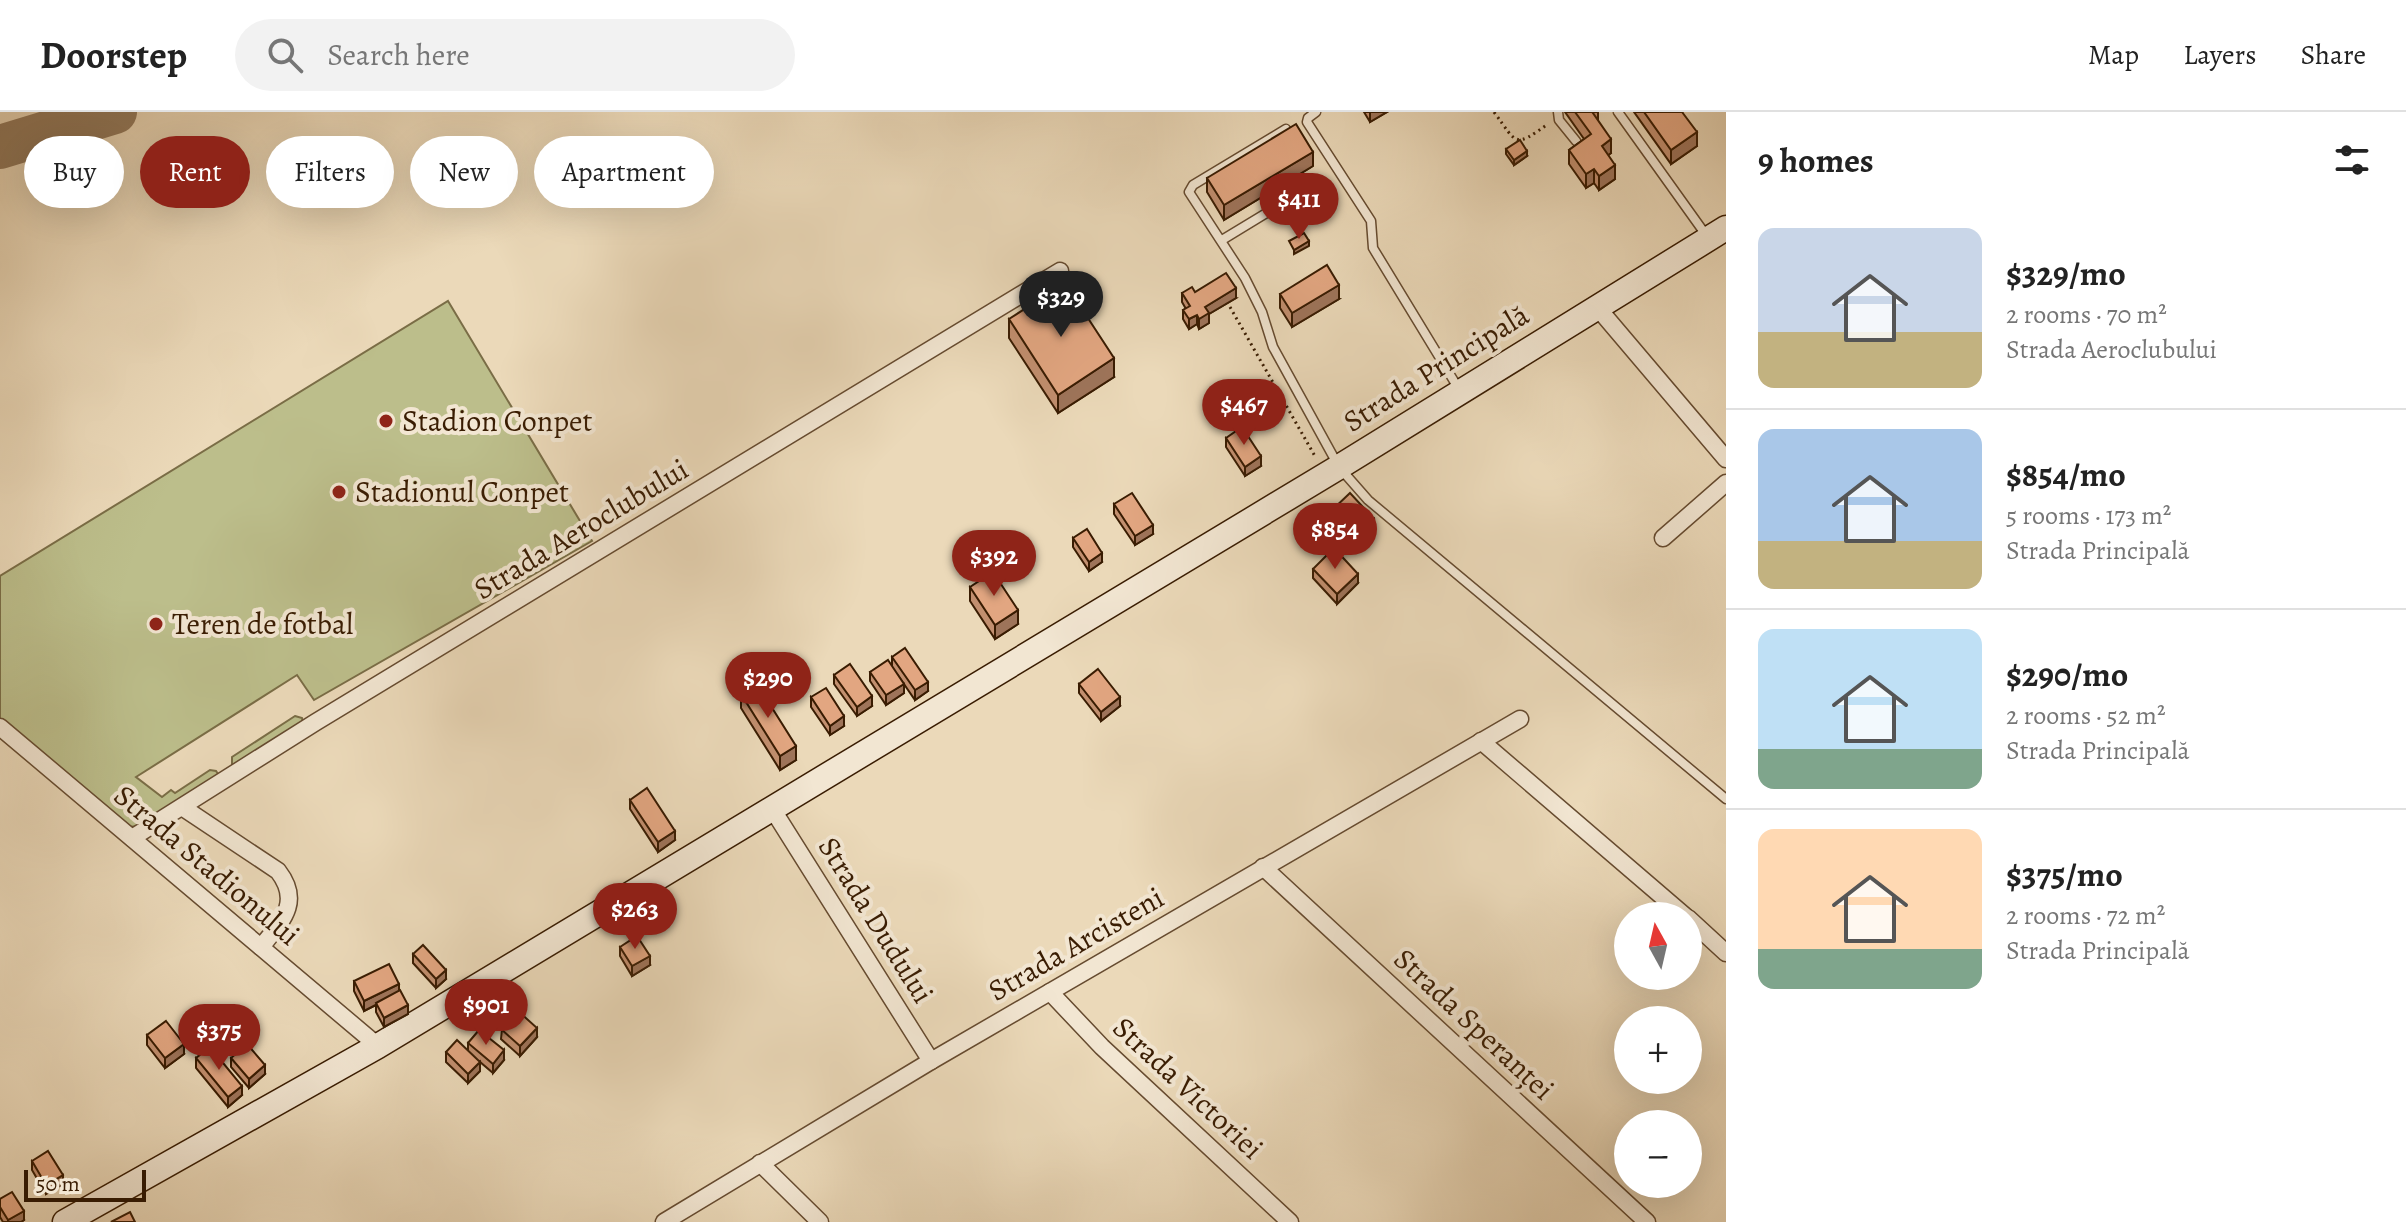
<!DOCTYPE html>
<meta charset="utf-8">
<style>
body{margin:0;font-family:Alegreya,serif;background:#f2f2f2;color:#222;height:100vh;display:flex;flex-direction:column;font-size:30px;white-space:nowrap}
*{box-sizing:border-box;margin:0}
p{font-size:26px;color:#767676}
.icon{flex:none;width:44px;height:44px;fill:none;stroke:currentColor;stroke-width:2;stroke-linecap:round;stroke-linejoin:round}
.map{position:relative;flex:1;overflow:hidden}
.panel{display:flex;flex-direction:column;background:#fff;width:680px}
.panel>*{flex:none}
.top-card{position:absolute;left:24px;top:24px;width:760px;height:72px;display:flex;gap:16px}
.needle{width:52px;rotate:352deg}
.buttons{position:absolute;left:1614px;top:790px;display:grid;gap:16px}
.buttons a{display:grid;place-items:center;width:88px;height:88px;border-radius:50%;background:#fff;box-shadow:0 8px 32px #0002;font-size:40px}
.scale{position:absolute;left:24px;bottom:20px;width:122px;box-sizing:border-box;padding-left:8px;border:4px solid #391c02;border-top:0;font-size:22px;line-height:28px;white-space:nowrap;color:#391c02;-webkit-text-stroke:6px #f2e6d2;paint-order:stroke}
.price{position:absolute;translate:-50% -68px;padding:0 18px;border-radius:28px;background:#8f2418;color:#fff;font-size:26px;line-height:52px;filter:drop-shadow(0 2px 4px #0008)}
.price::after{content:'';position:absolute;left:50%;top:48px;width:24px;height:18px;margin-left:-12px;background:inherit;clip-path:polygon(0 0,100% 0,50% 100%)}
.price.on{background:#222;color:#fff}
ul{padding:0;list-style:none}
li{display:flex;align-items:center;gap:24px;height:200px;padding:0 32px}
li+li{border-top:2px solid #e0e0e0}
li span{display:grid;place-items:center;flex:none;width:224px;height:160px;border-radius:16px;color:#555}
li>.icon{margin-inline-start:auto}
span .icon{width:96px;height:96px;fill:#fffc;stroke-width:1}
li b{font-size:34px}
h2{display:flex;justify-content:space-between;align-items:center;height:96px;padding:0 32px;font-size:34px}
.chip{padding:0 28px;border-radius:36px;background:#fff;box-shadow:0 8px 32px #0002;font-size:28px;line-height:72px}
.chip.on{background:#8f2418;color:#fff}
header{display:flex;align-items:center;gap:48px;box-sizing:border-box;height:112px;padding:0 40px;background:#fff;border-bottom:2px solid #e0e0e0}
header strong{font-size:38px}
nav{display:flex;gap:44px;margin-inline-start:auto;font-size:28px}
.search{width:560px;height:72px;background:#f2f2f2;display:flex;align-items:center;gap:20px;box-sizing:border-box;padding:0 28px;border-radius:44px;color:#767676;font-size:30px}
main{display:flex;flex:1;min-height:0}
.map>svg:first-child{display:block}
.green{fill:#bcbe8b;stroke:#7a6d46;stroke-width:2}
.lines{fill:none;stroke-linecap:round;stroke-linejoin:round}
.taxiway{stroke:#927a5e;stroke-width:44}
.service-casing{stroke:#664b30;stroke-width:11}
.minor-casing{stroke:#664b30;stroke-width:19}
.secondary-casing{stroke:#391c02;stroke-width:27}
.path{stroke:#391c02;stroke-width:3;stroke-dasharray:2 4;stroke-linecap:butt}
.service{stroke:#f2e6d2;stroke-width:8}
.minor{stroke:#f2e6d2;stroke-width:16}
.secondary{stroke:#f2e6d2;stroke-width:24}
.wall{fill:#c28f6f;stroke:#391c02;stroke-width:2}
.shaded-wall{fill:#9e745a;stroke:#391c02;stroke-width:2}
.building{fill:#e2a681;stroke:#391c02;stroke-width:2}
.poi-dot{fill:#8f2418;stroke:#f2e6d2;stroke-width:3}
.labels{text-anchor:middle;stroke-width:8;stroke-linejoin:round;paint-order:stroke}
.street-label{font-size:30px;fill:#391c02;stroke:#f2e6d2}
.poi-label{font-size:30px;fill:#391c02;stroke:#f2e6d2;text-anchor:start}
</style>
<header>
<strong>Doorstep</strong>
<div class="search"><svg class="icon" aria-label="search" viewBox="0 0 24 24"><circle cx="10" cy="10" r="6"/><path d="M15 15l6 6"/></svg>Search here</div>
<nav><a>Map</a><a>Layers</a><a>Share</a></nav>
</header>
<main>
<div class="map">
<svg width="1726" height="1110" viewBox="0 0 1726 1110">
<rect width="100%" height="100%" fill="#ebd9b9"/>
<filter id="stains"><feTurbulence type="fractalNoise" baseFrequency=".0025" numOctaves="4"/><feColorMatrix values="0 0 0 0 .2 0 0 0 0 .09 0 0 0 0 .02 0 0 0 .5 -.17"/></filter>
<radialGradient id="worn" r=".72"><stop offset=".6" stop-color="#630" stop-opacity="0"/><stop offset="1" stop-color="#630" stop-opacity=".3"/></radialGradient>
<g class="green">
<polygon points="448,189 592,429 314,588 297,563 136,665 162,685 171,678 175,681 210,658 216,659 220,665 156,713 127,715 0,610 0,464"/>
<polygon points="295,604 302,606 303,612 232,654 232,645"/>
</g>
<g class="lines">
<polyline class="taxiway" points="0,35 115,0"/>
<g class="service-casing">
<g id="service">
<polyline points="1316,0 1308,6 1307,10 1371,109 1373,136 1460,279"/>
<polyline points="1558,0 1559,8 1576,29"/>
<polyline points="1618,0 1706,123"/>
<polyline points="1286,17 1193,73 1189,80 1245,166 1262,200 1273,235 1339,355 1368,388 1726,687"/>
<polyline points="1222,128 1319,69"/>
</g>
</g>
<g class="minor-casing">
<g id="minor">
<polyline points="1597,195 1726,347"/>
<polyline points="1663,426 1726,371"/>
<polyline points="0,615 378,934"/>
<polyline points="1481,629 1685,804"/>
<path d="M182 695 278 759C302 790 282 809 261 835"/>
<polyline points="773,698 931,949"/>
<polyline points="132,726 316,610 1060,159"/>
<polyline points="1263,755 1647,1110"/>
<polyline points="1688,806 1726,841"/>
<polyline points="1050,880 1102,935 1290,1110"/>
<polyline points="760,1051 820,1110"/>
<polyline points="664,1110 931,949 1520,607"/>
</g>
</g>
<g class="secondary-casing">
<polyline id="secondary" points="65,1110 378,934 1339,355 1726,116"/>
</g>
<g class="path">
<path d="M1494 0C1518 33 1514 36 1548 12"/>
<polyline points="1230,195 1316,346"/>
</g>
<use href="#service" class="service"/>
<use href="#minor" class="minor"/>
<use href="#secondary" class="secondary"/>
</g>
<g class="wall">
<polygon points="1364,0 1387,0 1370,10"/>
<polygon points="1565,0 1598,0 1598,9 1611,41 1608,43 1615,67 1599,78 1594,71 1586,76 1569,52 1569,38 1584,27"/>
<polygon points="1634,0 1682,0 1697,34 1671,52"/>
<polygon points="1506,37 1527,44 1514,53 1506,42"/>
<polygon points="1313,54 1224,108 1207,80 1207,66"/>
<polygon points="1195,180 1236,186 1209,202 1209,211 1199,217 1197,212 1189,217 1183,207 1183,198 1186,197 1182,190 1182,181"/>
<polygon points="1280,182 1339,187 1292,215 1280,196"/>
<polygon points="1009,207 1114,265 1058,301 1009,226"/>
<polygon points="1226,326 1261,354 1245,364 1226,335"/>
<polygon points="1114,392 1153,422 1135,433 1114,402"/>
<polygon points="1330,400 1374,416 1353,435 1330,409"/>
<polygon points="1073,426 1102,450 1089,459 1073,435"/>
<polygon points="1313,457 1358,471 1337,492 1313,466"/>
<polygon points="970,475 1018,512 995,527 970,489"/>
<polygon points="892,545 928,579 915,588 897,562 904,581 886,593 870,569 870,560 892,554"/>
<polygon points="834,563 872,594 857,604 834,572"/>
<polygon points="1079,572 1120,594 1101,609 1079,581"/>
<polygon points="741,582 796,648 780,658 741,596"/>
<polygon points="811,585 844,614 830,623 811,595"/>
<polygon points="630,688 675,728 658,740 630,697"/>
<polygon points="620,835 650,853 632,864 620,844"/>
<polygon points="413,842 446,867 436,876 413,851"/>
<polygon points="354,869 399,879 408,902 384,915 376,900 376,893 364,899 354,879"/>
<polygon points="495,906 537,925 520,944 501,927 502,917 495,911"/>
<polygon points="147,923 184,942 165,956 147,933"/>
<polygon points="468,931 504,948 493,961 480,950 480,959 468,971 446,950 446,940 468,938"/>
<polygon points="196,946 242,983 228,995 196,956"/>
<polygon points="231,946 265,962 249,976 231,955"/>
<polygon points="32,1049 63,1072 46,1082 32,1058"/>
<polygon points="0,1087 24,1108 21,1110 3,1110 0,1105"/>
</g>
<g class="shaded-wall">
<polygon points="1370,0 1387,0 1370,10"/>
<polygon points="1697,20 1697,34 1671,52 1671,38"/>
<polygon points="1611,27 1611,41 1602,48 1602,34"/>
<polygon points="1527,39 1527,44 1514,53 1514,48"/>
<polygon points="1313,40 1313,54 1224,108 1224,93"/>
<polygon points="1615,53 1615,67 1599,78 1599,64"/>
<polygon points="1594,57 1594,71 1586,76 1586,62"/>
<polygon points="1309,129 1309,134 1294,142 1294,138"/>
<polygon points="1339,173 1339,187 1292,215 1292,201"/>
<polygon points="1236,176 1236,186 1209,202 1209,211 1199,217 1199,207 1205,195"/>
<polygon points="1197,203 1197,212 1189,217 1189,207"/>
<polygon points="1114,246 1114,265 1058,301 1058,283"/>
<polygon points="1261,344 1261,354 1245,364 1245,355"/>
<polygon points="1374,407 1374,416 1353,435 1353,425"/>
<polygon points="1153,413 1153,422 1135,433 1135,424"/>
<polygon points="1102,441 1102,450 1089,459 1089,450"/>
<polygon points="1358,462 1358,471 1337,492 1337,482"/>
<polygon points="1018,498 1018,512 995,527 995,513"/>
<polygon points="928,570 928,579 915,588 915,578"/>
<polygon points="904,572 904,581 886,593 886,583"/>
<polygon points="872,584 872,594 857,604 857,595"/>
<polygon points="1120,585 1120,594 1101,609 1101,600"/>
<polygon points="844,604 844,614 830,623 830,614"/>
<polygon points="796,634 796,648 780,658 780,644"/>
<polygon points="675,719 675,728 658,740 658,730"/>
<polygon points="650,844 650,853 632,864 632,854"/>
<polygon points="446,858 446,867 436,876 436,867"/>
<polygon points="399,872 399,881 364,899 364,889"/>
<polygon points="408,893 408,902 384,915 384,906"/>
<polygon points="537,916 537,925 520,944 520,934"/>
<polygon points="184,932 184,942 165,956 165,946"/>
<polygon points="504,938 504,948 493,961 493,952"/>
<polygon points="480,950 480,959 468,971 468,962"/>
<polygon points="265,953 265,962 249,976 249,967"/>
<polygon points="242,974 242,983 228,995 228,985"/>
<polygon points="63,1063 63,1072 46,1082 46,1073"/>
<polygon points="24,1099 24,1108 21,1110 8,1110 8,1108"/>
</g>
<g class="building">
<polygon points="1575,0 1594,0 1593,1 1611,27 1602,34 1615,53 1599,64 1594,57 1586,62 1569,38 1591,22"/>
<polygon points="1644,0 1682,0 1697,20 1671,38"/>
<polygon points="1296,12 1313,40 1224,93 1207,66"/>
<polygon points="1520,28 1527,39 1514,48 1506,37"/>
<polygon points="1304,121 1309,129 1294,138 1289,129"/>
<polygon points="1327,153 1339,173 1292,201 1280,182"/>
<polygon points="1226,161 1236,176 1205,195 1209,201 1199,207 1197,203 1189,207 1183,198 1190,194 1182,181 1192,175 1195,180"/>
<polygon points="1065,171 1114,246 1058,283 1009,207"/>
<polygon points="1242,315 1261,344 1245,355 1226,326"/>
<polygon points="1132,381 1153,413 1135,424 1114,392"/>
<polygon points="1350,381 1374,407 1353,425 1330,400"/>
<polygon points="1087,417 1102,441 1089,450 1073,426"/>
<polygon points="1334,436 1358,462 1337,482 1313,457"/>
<polygon points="993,460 1018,498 995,513 970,475"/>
<polygon points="905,536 928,570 915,578 892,545"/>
<polygon points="888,548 904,572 886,583 870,560"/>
<polygon points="850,552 872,584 857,595 834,563"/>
<polygon points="1098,557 1120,585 1101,600 1079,572"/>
<polygon points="757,572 796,634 780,644 741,582"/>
<polygon points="826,576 844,604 830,614 811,585"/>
<polygon points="647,676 675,719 658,730 630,688"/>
<polygon points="637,824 650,844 632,854 620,835"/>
<polygon points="423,833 446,858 436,867 413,842"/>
<polygon points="389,852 399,872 364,889 354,869"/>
<polygon points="400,878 408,893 384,906 376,891"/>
<polygon points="507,894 515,902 504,914 495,906"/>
<polygon points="518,899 537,916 520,934 501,917"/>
<polygon points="166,909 184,932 165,946 147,923"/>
<polygon points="479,918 504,938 493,952 468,931"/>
<polygon points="457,928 480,950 468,962 446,940"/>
<polygon points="247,932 265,953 249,967 231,946"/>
<polygon points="210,935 242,974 228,985 196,946"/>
<polygon points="48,1039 63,1063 46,1073 32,1049"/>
<polygon points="12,1080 24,1099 8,1108 0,1095 0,1087"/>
<polygon points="130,1100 135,1110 111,1110"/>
</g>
<g class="poi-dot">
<circle cx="386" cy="309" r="8"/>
<circle cx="339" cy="380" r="8"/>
<circle cx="156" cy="512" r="8"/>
</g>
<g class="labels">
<g class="street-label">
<text transform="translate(1436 256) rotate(-32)" y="10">Strada Principală</text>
<text transform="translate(581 417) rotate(-31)" y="10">Strada Aeroclubului</text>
<text transform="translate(207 753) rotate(40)" y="10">Strada Stadionului</text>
<text transform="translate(876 808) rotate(58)" y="10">Strada Dudului</text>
<text transform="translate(1076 832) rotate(-30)" y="10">Strada Arcisteni</text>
<text transform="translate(1474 912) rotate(43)" y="10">Strada Speranței</text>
<text transform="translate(1188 976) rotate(43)" y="10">Strada Victoriei</text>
</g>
<g class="poi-label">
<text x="402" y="319">Stadion Conpet</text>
<text x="355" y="390">Stadionul Conpet</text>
<text x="172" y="522">Teren de fotbal</text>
</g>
</g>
<rect width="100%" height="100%" filter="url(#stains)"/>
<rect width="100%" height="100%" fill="url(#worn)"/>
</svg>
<div class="buttons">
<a><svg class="needle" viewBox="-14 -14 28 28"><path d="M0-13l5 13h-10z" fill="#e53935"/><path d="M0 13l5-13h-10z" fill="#767676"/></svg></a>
<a>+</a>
<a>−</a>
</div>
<div class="scale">50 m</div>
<b class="price" style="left:1299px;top:129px">$411</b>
<b class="price on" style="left:1061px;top:227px">$329</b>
<b class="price" style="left:1244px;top:335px">$467</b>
<b class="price" style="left:1335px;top:459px">$854</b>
<b class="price" style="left:994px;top:486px">$392</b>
<b class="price" style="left:768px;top:608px">$290</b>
<b class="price" style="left:635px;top:839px">$263</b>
<b class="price" style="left:486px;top:935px">$901</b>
<b class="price" style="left:219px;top:960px">$375</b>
<div class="top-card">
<a class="chip">Buy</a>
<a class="chip on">Rent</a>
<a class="chip">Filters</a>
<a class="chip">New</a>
<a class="chip">Apartment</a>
</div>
</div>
<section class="panel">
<h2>9 homes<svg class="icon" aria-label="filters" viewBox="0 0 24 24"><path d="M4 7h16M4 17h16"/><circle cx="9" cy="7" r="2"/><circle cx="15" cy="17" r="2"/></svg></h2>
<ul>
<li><span style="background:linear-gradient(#c9d6e8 65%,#c2b280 0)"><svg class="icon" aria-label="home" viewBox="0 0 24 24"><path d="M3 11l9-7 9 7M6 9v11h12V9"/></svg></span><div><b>$329/mo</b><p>2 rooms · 70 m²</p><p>Strada Aeroclubului</p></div></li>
<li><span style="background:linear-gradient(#a9c7e8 70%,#c2b280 0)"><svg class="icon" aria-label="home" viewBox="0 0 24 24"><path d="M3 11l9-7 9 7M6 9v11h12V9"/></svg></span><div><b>$854/mo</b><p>5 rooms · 173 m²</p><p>Strada Principală</p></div></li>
<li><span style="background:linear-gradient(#bfe0f5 75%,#7fa58c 0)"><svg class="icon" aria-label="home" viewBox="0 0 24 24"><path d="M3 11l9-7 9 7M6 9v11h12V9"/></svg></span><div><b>$290/mo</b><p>2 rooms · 52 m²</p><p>Strada Principală</p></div></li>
<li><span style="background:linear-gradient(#ffd9b3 75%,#7fa58c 0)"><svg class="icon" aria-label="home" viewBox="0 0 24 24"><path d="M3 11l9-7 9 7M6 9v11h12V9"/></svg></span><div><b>$375/mo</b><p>2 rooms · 72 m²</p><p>Strada Principală</p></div></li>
</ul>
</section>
</main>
